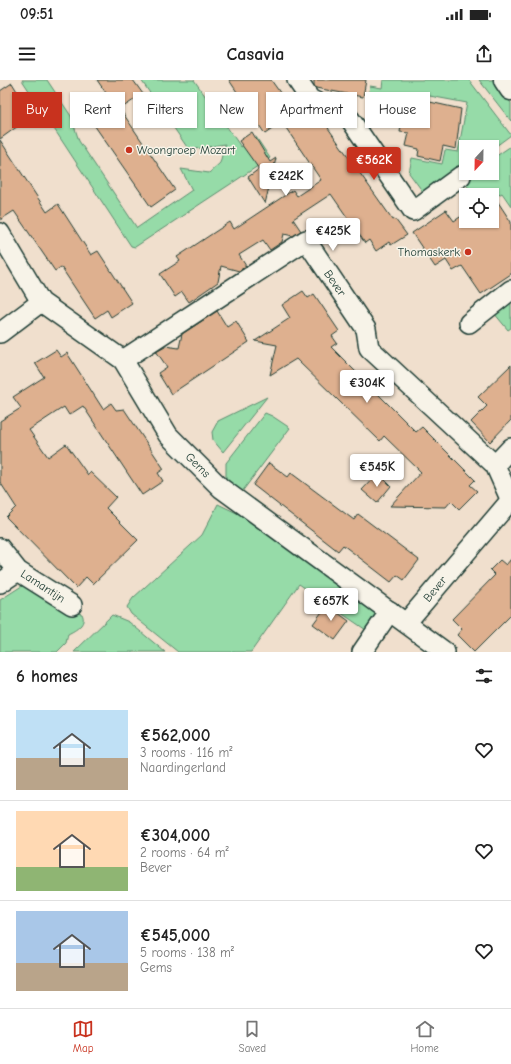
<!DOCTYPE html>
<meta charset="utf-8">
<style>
body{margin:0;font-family:"Comic Neue",sans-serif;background:#f6f6f6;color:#222;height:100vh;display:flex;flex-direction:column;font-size:15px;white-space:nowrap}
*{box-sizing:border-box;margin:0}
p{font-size:13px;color:#767676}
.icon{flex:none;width:22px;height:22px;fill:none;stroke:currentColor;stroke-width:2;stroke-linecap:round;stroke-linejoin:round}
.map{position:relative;height:572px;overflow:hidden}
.drawer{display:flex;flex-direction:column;background:#fff;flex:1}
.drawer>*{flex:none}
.top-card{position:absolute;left:12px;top:12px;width:487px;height:36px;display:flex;gap:8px}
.needle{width:26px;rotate:202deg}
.controls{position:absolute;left:459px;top:60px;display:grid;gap:8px}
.controls a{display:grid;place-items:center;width:40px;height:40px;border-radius:0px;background:#fff;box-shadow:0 1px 3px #0004;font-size:20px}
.price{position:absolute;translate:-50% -34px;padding:0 9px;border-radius:4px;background:#fff;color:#222;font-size:13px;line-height:26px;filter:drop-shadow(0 1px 2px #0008)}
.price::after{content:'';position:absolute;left:50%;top:24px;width:12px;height:9px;margin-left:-6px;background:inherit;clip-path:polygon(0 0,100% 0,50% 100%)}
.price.active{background:#c8321e;color:#fff}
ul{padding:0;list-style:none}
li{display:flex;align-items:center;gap:12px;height:100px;padding:0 16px}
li+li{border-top:1px solid #e0e0e0}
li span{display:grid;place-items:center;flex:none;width:112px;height:80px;border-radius:0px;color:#555}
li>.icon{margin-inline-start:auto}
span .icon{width:48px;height:48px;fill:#fffc;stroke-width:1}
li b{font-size:17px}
h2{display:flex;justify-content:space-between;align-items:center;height:48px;padding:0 16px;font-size:17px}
.tag{padding:0 14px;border-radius:0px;background:#fff;box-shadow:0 1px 3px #0004;font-size:14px;line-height:36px}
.tag.active{background:#c8321e;color:#fff}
.status{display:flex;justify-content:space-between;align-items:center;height:28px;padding:0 20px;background:#fff;direction:ltr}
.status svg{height:11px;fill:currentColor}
header{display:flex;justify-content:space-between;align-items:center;height:52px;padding:0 16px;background:#fff;font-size:18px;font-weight:700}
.dock{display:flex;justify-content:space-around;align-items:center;height:56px;border-top:1px solid #e0e0e0;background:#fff;font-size:11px;color:#767676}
.dock a{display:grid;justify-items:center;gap:2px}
.dock .active{color:#c8321e}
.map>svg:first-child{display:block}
.green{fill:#96dba8;stroke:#5a8c6e}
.building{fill:#deb08f;stroke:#1f3d34}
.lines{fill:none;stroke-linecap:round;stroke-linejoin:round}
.street-casing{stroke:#1f3d34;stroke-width:22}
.secondary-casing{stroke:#1f3d34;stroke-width:25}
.street{stroke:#f7f3e8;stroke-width:19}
.secondary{stroke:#f7f3e8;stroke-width:22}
.poi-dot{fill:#c8321e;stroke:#f7f3e8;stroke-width:1.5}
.labels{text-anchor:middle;stroke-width:3;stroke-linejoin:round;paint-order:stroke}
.poi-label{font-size:12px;fill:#1f3d34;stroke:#f7f3e8;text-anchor:start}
.street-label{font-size:12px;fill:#1f3d34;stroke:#f7f3e8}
</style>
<div class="status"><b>09:51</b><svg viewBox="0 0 49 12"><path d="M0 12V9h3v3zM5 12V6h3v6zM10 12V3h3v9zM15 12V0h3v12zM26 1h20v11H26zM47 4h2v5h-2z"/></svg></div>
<header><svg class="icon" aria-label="menu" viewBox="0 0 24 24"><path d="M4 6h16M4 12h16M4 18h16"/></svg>Casavia<svg class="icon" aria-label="share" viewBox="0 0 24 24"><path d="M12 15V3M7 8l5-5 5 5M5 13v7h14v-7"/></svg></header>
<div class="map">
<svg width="511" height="572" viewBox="0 0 511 572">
<rect width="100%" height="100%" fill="#f0dfcd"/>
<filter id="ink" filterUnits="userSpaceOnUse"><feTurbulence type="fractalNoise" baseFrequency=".025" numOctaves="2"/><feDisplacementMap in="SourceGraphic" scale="8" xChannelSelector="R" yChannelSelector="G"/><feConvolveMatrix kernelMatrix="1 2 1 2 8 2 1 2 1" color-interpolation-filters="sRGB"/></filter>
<g filter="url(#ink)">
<g class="green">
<polygon points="22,0 47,0 71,36 79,61 137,148 192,110 181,89 209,93 220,83 225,64 189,70 141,0 194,0 241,67 256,57 270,78 135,167 131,166"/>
<polygon points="383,0 469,0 511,55 492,69 492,67 466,67 466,88 426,116 409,93 412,78 442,84 445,70 458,72 467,23 419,14 416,28 401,26 398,42 379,38 367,22 370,6 382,8"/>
<polygon points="479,0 495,0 511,23 511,41"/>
<polygon points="511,66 511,126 502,113 492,119 492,115 474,115 462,99 472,93 492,93 492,79"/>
<polygon points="511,218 511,248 508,250 494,233"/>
<polygon points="267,317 223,372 213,360 212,352 218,341"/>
<polygon points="265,333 272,336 290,348 241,413 226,402 226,383"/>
<polygon points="218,424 245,437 294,474 304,479 372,528 377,534 369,552 299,504 251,572 178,572 131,534 127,527 133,518 202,455"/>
<path d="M28 502 66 531 82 534C87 544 76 550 68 554L66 563 57 572H0V520Z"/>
<polygon points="112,535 129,542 165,572 74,572"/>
</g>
<g class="building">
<polygon points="97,0 133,0 143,14 120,29 175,110 151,127 83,29 106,13"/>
<polygon points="229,0 271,0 286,21 288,19 303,40 310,36 323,38 334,43 328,48 393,140 395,139 407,155 391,165 389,162 376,171 369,160 365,163 331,114 293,139 301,151 293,156 284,154 282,162 270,170 263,160 239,175 246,186 239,191 221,186 218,202 189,222 182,212 175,217 160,194 180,181 177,177 230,142 234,149 293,110 297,116 321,100 282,42 265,54"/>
<polygon points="314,0 366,0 363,17 316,8 314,5"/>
<polygon points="12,3 32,36 0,59 0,11"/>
<polygon points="421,20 461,29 456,69 443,66 440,81 418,76 419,69 406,66 409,53 400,52 404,29 419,32"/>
<polygon points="252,52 270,82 276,78 274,87 281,100 272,106 270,103 265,124 248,97 259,89 239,61"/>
<polygon points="0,60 47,132 58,124 91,175 98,171 132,223 111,237 107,230 95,238 61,187 55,191 14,131 0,140"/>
<polygon points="492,113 511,142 511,194 481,214 462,186 453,191 446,180 435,187 412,153 446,130 454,141 465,134 466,141 492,141"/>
<polygon points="303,211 308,218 314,214 339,251 332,256 337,263 331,267 416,352 422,347 475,400 470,405 477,411 459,429 451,421 446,427 390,426 421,392 384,356 380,361 296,279 270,295 277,265 255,261 290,238 282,225"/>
<polygon points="217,231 227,247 236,241 249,262 171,314 158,293 167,287 156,271 165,266 179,268 182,254"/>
<polygon points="56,270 61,277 67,273 103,329 111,323 116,330 124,329 164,389 158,393 163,401 142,415 83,326 69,335 64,327 29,350 48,377 66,364 88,395 90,392 116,417 106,428 138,460 93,504 86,497 76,508 6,437 16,427 0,402 0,341 21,328 13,317 44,297 35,283"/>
<polygon points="511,285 511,340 490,362 471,342 487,326 478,317"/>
<polygon points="269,383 288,397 291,393 354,440 358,434 419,480 404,500 397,495 391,502 343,465 338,471 253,405"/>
<polygon points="378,393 391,406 377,423 362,410"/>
<polygon points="511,479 511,535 474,572 457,555 462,549 452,539 495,495 490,490 500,480 506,485"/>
<polygon points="327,525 349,541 335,560 313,544"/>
</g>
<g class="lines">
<g class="street-casing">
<g id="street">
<polyline points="297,0 310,19 350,39 413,131 461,96"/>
<polyline points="0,153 41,222 123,280 168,355 221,408 445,572"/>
<polyline points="469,243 511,210"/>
<polyline points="0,253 41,222"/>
<polyline points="123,280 306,160 366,249 369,268 495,385 511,421"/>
<polyline points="495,385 511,368"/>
<polyline points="0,468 18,491 72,525"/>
<polyline points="0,503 18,491"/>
<polyline points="406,543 510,421"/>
<polyline points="362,572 390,531"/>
</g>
</g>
<g class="secondary-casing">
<polyline id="secondary" points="505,0 511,9"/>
</g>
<use href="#street" class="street"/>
<use href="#secondary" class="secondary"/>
</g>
</g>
<g class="poi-dot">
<circle cx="129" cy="70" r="4"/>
<circle cx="468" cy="172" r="4"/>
</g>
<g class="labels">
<g class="poi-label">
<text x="137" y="74">Woongroep Mozart</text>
<text x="460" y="176" text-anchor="end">Thomaskerk</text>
</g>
<g class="street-label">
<text transform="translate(335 203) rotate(55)" y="4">Bever</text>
<text transform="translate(198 385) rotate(45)" y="4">Gems</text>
<text transform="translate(43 506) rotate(33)" y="4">Lamantijn</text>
<text transform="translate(435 509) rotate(-50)" y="4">Bever</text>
</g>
</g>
</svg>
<div class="controls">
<a><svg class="needle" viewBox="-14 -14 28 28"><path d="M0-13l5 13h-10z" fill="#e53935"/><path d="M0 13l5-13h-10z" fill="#767676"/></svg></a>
<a><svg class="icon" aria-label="locate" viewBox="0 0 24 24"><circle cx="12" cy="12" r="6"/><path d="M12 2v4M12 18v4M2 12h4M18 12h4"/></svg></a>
</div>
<b class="price active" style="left:374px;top:101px">€562K</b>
<b class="price" style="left:286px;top:117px">€242K</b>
<b class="price" style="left:333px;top:172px">€425K</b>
<b class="price" style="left:367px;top:324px">€304K</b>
<b class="price" style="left:377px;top:408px">€545K</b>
<b class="price" style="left:331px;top:542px">€657K</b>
<div class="top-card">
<a class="tag active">Buy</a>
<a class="tag">Rent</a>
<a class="tag">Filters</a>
<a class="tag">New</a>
<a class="tag">Apartment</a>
<a class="tag">House</a>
</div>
</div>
<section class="drawer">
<h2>6 homes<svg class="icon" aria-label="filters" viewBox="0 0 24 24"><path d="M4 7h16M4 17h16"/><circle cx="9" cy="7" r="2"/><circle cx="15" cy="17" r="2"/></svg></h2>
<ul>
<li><span style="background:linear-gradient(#bfe0f5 60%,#b9a48a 0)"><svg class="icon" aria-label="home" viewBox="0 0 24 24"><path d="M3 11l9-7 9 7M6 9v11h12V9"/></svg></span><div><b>€562,000</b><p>3 rooms · 116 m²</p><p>Naardingerland</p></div><svg class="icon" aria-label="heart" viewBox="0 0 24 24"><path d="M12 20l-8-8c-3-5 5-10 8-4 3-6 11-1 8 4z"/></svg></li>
<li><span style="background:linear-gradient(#ffd9b3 70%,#8fb573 0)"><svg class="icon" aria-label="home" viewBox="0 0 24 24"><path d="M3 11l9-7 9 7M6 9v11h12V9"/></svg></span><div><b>€304,000</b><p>2 rooms · 64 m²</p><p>Bever</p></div><svg class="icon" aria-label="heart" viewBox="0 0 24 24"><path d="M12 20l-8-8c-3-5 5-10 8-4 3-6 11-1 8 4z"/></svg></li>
<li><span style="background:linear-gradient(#a9c7e8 65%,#b9a48a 0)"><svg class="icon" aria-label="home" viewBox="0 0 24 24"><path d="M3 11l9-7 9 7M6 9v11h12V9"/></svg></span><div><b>€545,000</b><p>5 rooms · 138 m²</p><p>Gems</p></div><svg class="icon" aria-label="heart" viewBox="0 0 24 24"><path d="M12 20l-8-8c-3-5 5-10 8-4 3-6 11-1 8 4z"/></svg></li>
</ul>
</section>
<nav class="dock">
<a class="active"><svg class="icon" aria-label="map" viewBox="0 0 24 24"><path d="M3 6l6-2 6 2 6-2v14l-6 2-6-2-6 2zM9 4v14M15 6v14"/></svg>Map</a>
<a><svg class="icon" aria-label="saved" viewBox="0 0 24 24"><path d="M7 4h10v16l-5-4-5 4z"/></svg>Saved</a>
<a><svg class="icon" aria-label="home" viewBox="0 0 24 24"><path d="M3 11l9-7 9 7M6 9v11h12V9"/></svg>Home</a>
</nav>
